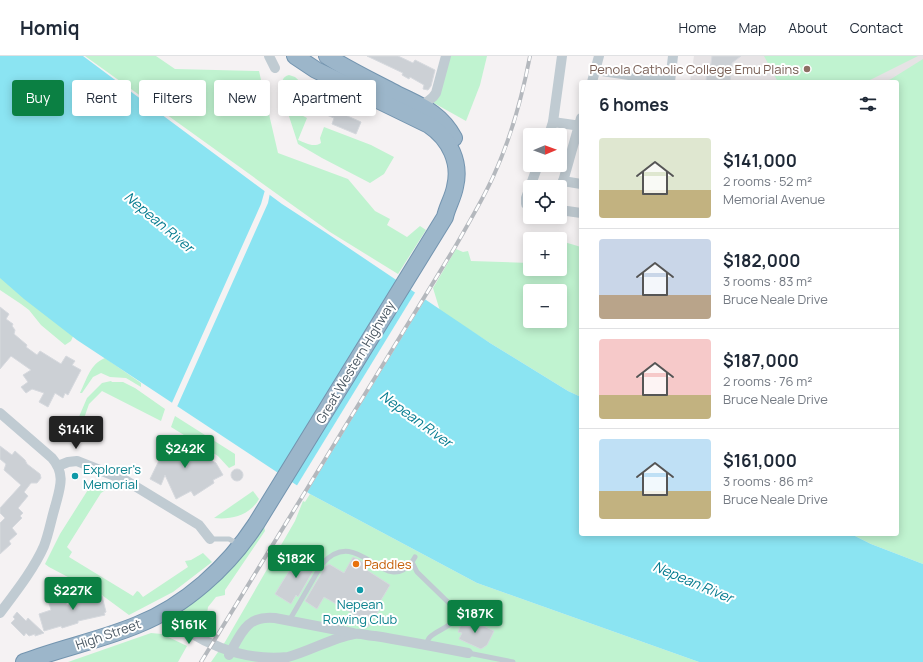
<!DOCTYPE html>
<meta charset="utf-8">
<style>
body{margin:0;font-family:Manrope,sans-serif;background:#f6f6f7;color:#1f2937;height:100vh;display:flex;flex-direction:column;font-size:15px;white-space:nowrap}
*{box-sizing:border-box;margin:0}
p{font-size:13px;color:#747a83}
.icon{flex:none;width:22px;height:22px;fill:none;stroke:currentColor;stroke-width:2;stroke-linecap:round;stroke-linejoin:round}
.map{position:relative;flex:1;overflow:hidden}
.drawer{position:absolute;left:579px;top:24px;width:320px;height:456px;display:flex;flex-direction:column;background:#fff;border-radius:4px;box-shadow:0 2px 10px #0003}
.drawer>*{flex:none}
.guide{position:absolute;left:12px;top:24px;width:380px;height:36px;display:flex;gap:8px}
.needle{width:26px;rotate:89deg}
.fabs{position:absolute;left:523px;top:72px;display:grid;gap:8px}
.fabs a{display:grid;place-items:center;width:44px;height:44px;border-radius:4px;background:#fff;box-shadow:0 2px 10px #0003;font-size:20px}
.price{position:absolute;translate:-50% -34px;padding:0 9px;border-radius:4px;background:#0b8043;color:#fff;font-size:13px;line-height:26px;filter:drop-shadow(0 1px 2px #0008)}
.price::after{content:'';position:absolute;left:50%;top:24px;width:12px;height:9px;margin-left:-6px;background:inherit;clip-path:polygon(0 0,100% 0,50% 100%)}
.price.active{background:#222;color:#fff}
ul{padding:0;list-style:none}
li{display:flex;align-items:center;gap:12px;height:100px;padding:0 20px}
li+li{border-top:1px solid #e0e1e3}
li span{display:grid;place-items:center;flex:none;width:112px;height:80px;border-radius:4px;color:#555}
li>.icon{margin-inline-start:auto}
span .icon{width:48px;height:48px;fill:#fffc;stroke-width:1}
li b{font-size:17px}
h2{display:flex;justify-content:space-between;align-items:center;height:48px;padding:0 20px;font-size:17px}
.chip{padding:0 14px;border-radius:4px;background:#fff;box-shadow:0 2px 10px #0003;font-size:14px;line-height:36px}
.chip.active{background:#0b8043;color:#fff}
header{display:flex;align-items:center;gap:24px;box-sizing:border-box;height:56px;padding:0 20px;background:#fff;border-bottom:1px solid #e0e1e3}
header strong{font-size:19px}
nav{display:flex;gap:22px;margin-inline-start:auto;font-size:14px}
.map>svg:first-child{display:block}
.education{fill:#e6e3e5}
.green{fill:#c0f3d0;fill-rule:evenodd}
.water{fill:#8be4f2}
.pier{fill:#f5f2f3}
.building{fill:#ccd0d5;stroke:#d6d9de}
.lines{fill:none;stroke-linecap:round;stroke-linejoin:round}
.trunk-casing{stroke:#7394af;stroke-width:18}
.service{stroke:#c0cbd2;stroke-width:5}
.minor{stroke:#c0cbd2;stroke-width:10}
.trunk{stroke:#9cb6ca;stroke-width:16}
.rail-casing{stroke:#b4b8bd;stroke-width:4}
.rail{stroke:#fff;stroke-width:2.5;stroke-dasharray:8;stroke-linecap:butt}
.education-dot{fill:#8d6e63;stroke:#fff;stroke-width:1.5}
.culture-dot{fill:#0f9aa8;stroke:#fff;stroke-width:1.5}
.food-dot{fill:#e8710a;stroke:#fff;stroke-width:1.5}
.labels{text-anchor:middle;stroke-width:4;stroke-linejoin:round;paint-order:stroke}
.education-label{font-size:13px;fill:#785e54;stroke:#fff;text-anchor:end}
.street-label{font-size:13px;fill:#495762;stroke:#fff}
.culture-label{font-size:13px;fill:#0d838f;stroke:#fff;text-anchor:start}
.food-label{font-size:13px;fill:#c56008;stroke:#fff;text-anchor:start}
.water-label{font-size:14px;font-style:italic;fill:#067c90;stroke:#fff}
</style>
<header>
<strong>Homiq</strong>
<nav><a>Home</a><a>Map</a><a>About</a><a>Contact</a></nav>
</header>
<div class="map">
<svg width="923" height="606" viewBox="0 0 923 606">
<rect width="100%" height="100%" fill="#f5f2f3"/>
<polygon class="education" points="694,0 923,0 923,32 897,26 690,26"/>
<g class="green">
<polygon points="85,0 156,0 175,13 259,15 278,97 348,123 375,155 390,163 387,169 407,181 420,170 426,174 398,218 330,176"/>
<polygon points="449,0 487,0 480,29 466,65 432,46"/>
<polygon points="764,0 918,0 866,26 778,26"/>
<polygon points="923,3 923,508 871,488 851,478 897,478 897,26 884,26 891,23"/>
<path d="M289 19 295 21 307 32 299 52C298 51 294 49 293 49 286 43 275 22 289 19Z"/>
<path d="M286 51 307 62 298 84C306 87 313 92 321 87L320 82 324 71 371 89 394 101 384 118 370 127 322 102 298 88Z"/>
<path d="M561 185 581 191V341L568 335 490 287 440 255 433 232 456 193 463 196 468 195 471 205 530 207V213H560V186ZM530 235H560V265H530Z"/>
<polygon points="0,220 74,278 71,285 65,289 41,269 29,254 21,248 0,234"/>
<path d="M105 302 141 327V331L126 322 110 321 101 317 93 321 82 337H80C87 323 90 308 105 302Z"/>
<polygon points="111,325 112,326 123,326 135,332 165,353 161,365 102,335 89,348 81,371 77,373 75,370 87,342 102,327"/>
<polygon points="175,360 235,398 235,409 229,412 218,400 171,371"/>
<polygon points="91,429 107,433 101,437 67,491 72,496 69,501 133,540 137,535 139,536 143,541 188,511 185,505 191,504 203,497 212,506 173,536 129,559 95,534 83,529 49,511 45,508 60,478"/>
<path d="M253 435 259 443C250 459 232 464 214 462Z"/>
<polygon points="310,438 477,527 699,606 211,606 225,586 295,465 303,445 305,446"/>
<path d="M261 469 264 470 265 475 225 534V539L216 541 208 551 205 572 202 577C196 574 186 570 185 563L181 562 182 558 185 552 199 542Z"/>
<polygon points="151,577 162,578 187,590 178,606 68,606"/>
</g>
<polygon class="water" points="0,0 83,0 282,148 325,176 490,287 568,335 581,341 581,478 851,478 871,488 923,508 923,606 699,606 477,527 310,438 77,284 24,243 0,222"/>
<g class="pier">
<polygon points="265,134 270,137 268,147 176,353 171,349 261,148"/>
<polygon points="416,235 426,242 306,438 296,431"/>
</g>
<g class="building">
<polygon points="367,0 398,0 413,7 415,4 435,14 431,30 428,34 423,33 424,29 410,21 409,23 402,19 403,17"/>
<polygon points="712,0 741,0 732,7 730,26 706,26 707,15 710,15"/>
<polygon points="316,29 349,43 343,58 361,66 356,78 332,68 334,62 307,51"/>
<polygon points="0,251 9,258 6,263 13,268 12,270 15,274 14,278 27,289 26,291 37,299 40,295 61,308 66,300 75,305 72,309 81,314 68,339 65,337 63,342 55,337 48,351 39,346 44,337 32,333 26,337 21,331 28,326 23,319 31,314 11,300 0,313"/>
<polygon points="171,380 216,407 223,419 213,424 214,427 194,440 191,435 176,443 165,419 161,429 150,423"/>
<polygon points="0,390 12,399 15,395 25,404 27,408 40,418 41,422 37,427 31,427 24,436 28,440 18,452 23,457 20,460 22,462 12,472 17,478 9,485 11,488 0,498 0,467 5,462 0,457 0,452 21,429 4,414 6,408 0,403"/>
<circle cx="237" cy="419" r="6"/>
<polygon points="300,497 317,508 298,541 296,539 291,548 275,538"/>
<polygon points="353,501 368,509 365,513 390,529 378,549 381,551 368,571 351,562 354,558 324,541 317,553 305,545 325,511 329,508 344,517"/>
<polygon points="88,532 102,540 106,556 104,557 105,559 78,565 78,567 62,572 61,570 44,575 39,558 51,554 48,544 64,539 67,549 84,544 81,534"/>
<polygon points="17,556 26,565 28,562 44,577 35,580 35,578 29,580 26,577 24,580 11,567 15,563 13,561"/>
<polygon points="464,561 494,575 487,589 481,593 459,583 462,577 458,576"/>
</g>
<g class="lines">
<g class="trunk-casing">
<g id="trunk">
<path d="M327 0C347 13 370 24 391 35 417 49 439 54 454 82"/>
<path d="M24 606C61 592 101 584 137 569 185 550 228 511 256 468L445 161C447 151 453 142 455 131 461 107 450 83 429 69L316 14 295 0"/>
</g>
</g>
<g class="service">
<polyline points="210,483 229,483 238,488"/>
<path d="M415 501 412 506 417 516 452 550C465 568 439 572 430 581 428 583 427 586 427 589"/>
<path d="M289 565 322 508C359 467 384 542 412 506"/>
<polyline points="468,597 513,606"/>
</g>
<g class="minor">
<polyline points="269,0 275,12"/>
<polyline points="595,14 670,25"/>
<polyline points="592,26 599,0"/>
<polyline points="670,26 673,0"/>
<polyline points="422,50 433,41 436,37 446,0"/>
<polyline points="553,66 581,70"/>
<polyline points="549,79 553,66 562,0"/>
<polyline points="563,125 581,128"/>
<polyline points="560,136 581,62"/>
<polyline points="530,150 526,148 526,142 538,109"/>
<polyline points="560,154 581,157"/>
<path d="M0 357 52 402C66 418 60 432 55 451 51 464 49 477 44 490 34 513 15 537 0 557"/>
<polyline points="58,410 68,406 77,405 125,424 199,469 210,483"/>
<path d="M163 556C196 586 242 606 288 601 310 595 332 582 354 578 361 577 369 580 375 580 406 585 437 591 468 597"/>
<path d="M229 599C241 578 246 559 275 562L353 577"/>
</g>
<use href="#trunk" class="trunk"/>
<g class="rail-casing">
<path id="rail" d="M201 606 455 191C468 168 482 145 493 121 511 82 522 42 530 0"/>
</g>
<use href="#rail" class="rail"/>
</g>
<circle class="education-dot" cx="807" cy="13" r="4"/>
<g class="culture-dot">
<circle cx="75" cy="420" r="4"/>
<circle cx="360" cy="534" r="4"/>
</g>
<circle class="food-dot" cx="356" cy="508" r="4"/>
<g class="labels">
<g class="education-label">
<text x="799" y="18">Penola Catholic College Emu Plains</text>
</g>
<g class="street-label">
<text transform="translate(355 306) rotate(-59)" y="5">Great Western Highway</text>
<text transform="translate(108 578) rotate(-19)" y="5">High Street</text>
</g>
<g class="culture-label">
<text x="83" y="418">Explorer's<tspan x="83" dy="15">Memorial</tspan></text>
<text x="360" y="553" text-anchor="middle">Nepean<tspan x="360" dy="15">Rowing Club</tspan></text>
</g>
<g class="food-label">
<text x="364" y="513">Paddles</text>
</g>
<g class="water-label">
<text transform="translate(159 166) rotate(40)" y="5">Nepean River</text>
<text transform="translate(416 363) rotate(36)" y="5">Nepean River</text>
<text transform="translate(693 526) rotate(23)" y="5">Nepean River</text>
</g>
</g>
</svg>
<div class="fabs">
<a><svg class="needle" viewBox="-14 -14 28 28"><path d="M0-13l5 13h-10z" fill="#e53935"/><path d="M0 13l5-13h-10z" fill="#747a83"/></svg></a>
<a><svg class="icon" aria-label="locate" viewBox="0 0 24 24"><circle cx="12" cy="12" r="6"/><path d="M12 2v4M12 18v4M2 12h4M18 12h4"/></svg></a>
<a>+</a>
<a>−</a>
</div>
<b class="price active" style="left:76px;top:394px">$141K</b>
<b class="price" style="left:185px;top:413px">$242K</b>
<b class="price" style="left:296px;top:523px">$182K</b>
<b class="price" style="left:73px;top:555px">$227K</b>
<b class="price" style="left:475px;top:578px">$187K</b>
<b class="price" style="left:189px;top:589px">$161K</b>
<div class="guide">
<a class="chip active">Buy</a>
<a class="chip">Rent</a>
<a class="chip">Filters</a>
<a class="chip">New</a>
<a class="chip">Apartment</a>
</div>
<section class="drawer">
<h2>6 homes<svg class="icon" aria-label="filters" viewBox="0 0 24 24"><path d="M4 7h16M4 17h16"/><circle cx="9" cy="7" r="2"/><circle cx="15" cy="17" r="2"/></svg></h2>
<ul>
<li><span style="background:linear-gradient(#dfe7d0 65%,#c2b280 0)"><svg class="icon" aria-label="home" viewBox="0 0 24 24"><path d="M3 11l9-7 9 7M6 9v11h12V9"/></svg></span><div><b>$141,000</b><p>2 rooms · 52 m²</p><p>Memorial Avenue</p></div></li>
<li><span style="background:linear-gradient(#c9d6e8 70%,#b9a48a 0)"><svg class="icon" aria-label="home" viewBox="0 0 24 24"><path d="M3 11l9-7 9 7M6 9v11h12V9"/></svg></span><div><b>$182,000</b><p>3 rooms · 83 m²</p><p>Bruce Neale Drive</p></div></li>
<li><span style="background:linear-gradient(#f6c9c9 70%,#c2b280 0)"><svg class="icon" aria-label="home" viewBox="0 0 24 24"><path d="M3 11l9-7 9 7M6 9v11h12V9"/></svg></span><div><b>$187,000</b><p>2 rooms · 76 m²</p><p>Bruce Neale Drive</p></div></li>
<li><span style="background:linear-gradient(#bfe0f5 65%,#c2b280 0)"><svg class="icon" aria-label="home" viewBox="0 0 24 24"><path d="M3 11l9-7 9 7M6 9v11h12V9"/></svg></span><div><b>$161,000</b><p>3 rooms · 86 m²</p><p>Bruce Neale Drive</p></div></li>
</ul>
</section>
</div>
